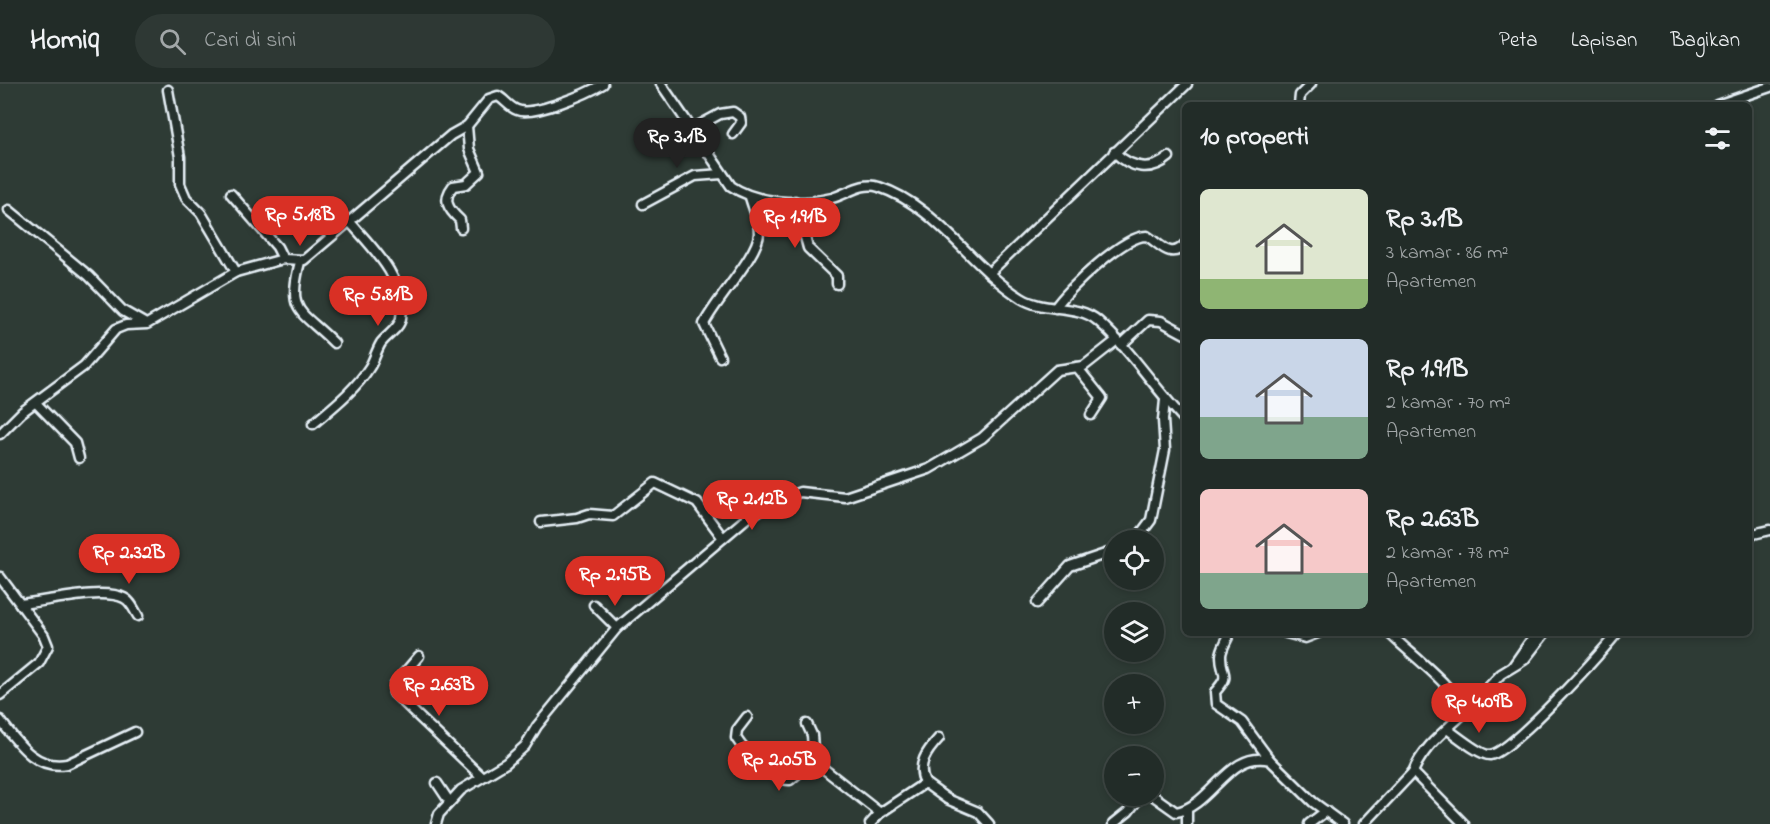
<!DOCTYPE html>
<html lang="id">
<meta charset="utf-8">
<style>
body{margin:0;font-family:"Indie Flower",sans-serif;background:#2e3834;color:#f1f3f6;height:100vh;display:flex;flex-direction:column;font-size:22px;white-space:nowrap}
*{box-sizing:border-box;margin:0}
p{font-size:20px;color:#a2a7a8}
.icon{flex:none;width:33px;height:33px;fill:none;stroke:currentColor;stroke-width:2;stroke-linecap:round;stroke-linejoin:round}
.map{position:relative;flex:1;overflow:hidden}
.panel{position:absolute;left:1182px;top:18px;width:570px;height:534px;display:flex;flex-direction:column;background:#222c28;border-radius:9px;box-shadow:0 3px 9px #0003,0 0 0 2px #3f4845}
.panel>*{flex:none}
.controls{position:absolute;left:1104px;top:446px;display:grid;gap:12px}
.controls a{display:grid;place-items:center;width:60px;height:60px;border-radius:50%;background:#222c28;box-shadow:0 3px 9px #0003,0 0 0 2px #3f4845;font-size:30px}
.price{position:absolute;translate:-50% -51px;padding:0 14px;border-radius:21px;background:#d93025;color:#fff;font-size:20px;line-height:39px;filter:drop-shadow(0 2px 3px #0008)}
.price::after{content:'';position:absolute;left:50%;top:36px;width:18px;height:14px;margin-left:-9px;background:inherit;clip-path:polygon(0 0,100% 0,50% 100%)}
.price.active{background:#222;color:#fff}
ul{padding:0;list-style:none}
li{display:flex;align-items:center;gap:18px;height:150px;padding:0 18px}
li span{display:grid;place-items:center;flex:none;width:168px;height:120px;border-radius:9px;color:#555}
li>.icon{margin-inline-start:auto}
span .icon{width:72px;height:72px;fill:#fffc;stroke-width:1}
li b{font-size:26px}
h2{display:flex;justify-content:space-between;align-items:center;height:72px;padding:0 18px;font-size:26px}
header{display:flex;align-items:center;gap:36px;box-sizing:border-box;height:84px;padding:0 30px;background:#222c28;border-bottom:2px solid #3f4845}
header strong{font-size:28px}
nav{display:flex;gap:33px;margin-inline-start:auto;font-size:21px}
.search{width:420px;height:54px;background:#2e3834;display:flex;align-items:center;gap:15px;box-sizing:border-box;padding:0 21px;border-radius:33px;color:#a2a7a8;font-size:22px}
.map>svg:first-child{display:block}
.lines{fill:none;stroke-linecap:round;stroke-linejoin:round}
.street-casing{stroke:#e8f1f8;stroke-width:13}
.street{stroke:#26332d;stroke-width:8}
</style>
<header>
<strong>Homiq</strong>
<div class="search"><svg class="icon" aria-label="search" viewBox="0 0 24 24"><circle cx="10" cy="10" r="6"/><path d="M15 15l6 6"/></svg>Cari di sini</div>
<nav><a>Peta</a><a>Lapisan</a><a>Bagikan</a></nav>
</header>
<div class="map">
<svg width="1770" height="740" viewBox="0 0 1770 740">
<rect width="100%" height="100%" fill="#2e3b35"/>
<filter id="ink" filterUnits="userSpaceOnUse"><feTurbulence type="fractalNoise" baseFrequency=".0167" numOctaves="2"/><feDisplacementMap in="SourceGraphic" scale="12" xChannelSelector="R" yChannelSelector="G"/><feConvolveMatrix kernelMatrix="1 2 1 2 8 2 1 2 1" color-interpolation-filters="sRGB"/></filter>
<g filter="url(#ink)">
<g class="lines">
<g class="street-casing">
<g id="street">
<path d="M661 0 731 102C757 120 801 121 832 114 847 110 863 97 879 103 937 122 971 183 1021 214 1045 229 1077 219 1098 237 1131 266 1155 305 1185 336"/>
<polyline points="168,6 180,73 180,100 186,114 201,129 236,188"/>
<polyline points="1299,21 1300,11 1311,0"/>
<polyline points="1717,21 1770,3"/>
<polyline points="692,45 720,30 733,28 740,33 741,39 733,50"/>
<path d="M1114 68C1131 84 1150 89 1169 73"/>
<polyline points="231,110 277,163 283,175"/>
<polyline points="795,117 808,164 837,192 837,200"/>
<polyline points="643,120 695,92 722,90"/>
<polyline points="9,126 89,192 123,227 144,239"/>
<path d="M461 144 460 136C448 125 442 116 453 102L466 100 479 88 469 65 467 42"/>
<path d="M300 178C286 231 302 226 334 259"/>
<polyline points="989,189 1187,0"/>
<path d="M1055 224C1068 205 1124 151 1147 152 1160 160 1171 177 1185 160"/>
<polyline points="1121,261 1148,236 1161,237 1185,250"/>
<path d="M720 273 704 240C715 217 759 170 759 149 759 137 753 124 750 113"/>
<polyline points="1077,283 1102,314 1091,331"/>
<polyline points="36,319 75,359 79,374"/>
<path d="M313 340C333 323 355 306 369 284 374 277 376 267 381 259 387 251 400 244 401 234 407 197 372 163 350 138"/>
<path d="M0 350 22 328 84 282 116 245 126 241 147 240 236 188 283 175 304 176 451 51 467 42 489 15 498 12C505 16 509 23 517 26 533 33 588 9 603 0"/>
<polyline points="541,438 577,434 589,430 613,432 655,399 697,419 723,454"/>
<polyline points="1749,451 1770,446"/>
<polyline points="1136,456 1151,436 1165,366 1163,336 1165,316"/>
<polyline points="0,493 44,552 48,562 39,579 0,611"/>
<polyline points="1037,519 1070,482 1114,467"/>
<path d="M20 520C45 518 102 503 124 514 131 517 134 526 138 532"/>
<polyline points="594,521 617,544"/>
<path d="M1230 549C1227 556 1221 565 1221 572 1221 593 1232 589 1215 608L1216 620 1242 638 1270 676"/>
<polyline points="1286,549 1305,554 1318,549"/>
<path d="M1389 549C1411 571 1454 601 1464 629 1445 647 1423 663 1413 688L1464 740"/>
<polyline points="419,572 395,600 394,609 482,693"/>
<polyline points="1513,582 1536,549"/>
<polyline points="1464,629 1501,590 1524,576 1545,549"/>
<path d="M747 633 737 646 736 654C745 668 773 697 790 696L808 681H819L880 729"/>
<path d="M0 636C18 659 35 686 67 680L135 648"/>
<polyline points="807,640 812,651 814,679"/>
<path d="M1447 645C1456 651 1481 672 1490 671 1512 668 1600 570 1617 549"/>
<polyline points="437,699 449,717"/>
<path d="M925 699C916 681 927 667 939 654"/>
<path d="M1152 711 1176 728C1211 723 1229 665 1270 676L1313 718 1343 740"/>
<polyline points="436,740 439,730 461,706 506,679 525,662 537,642 617,544 748,433 776,417 800,408 845,413 929,385 982,354 1057,286 1084,282 1117,256"/>
<polyline points="870,740 880,729 925,699 947,715 978,728 989,740"/>
<polyline points="1113,740 1128,728 1141,711"/>
<polyline points="1187,740 1187,726"/>
<polyline points="1309,740 1326,727"/>
<polyline points="1364,740 1413,688"/>
</g>
</g>
<use href="#street" class="street"/>
</g>
</g>
</svg>
<div class="controls">
<a><svg class="icon" aria-label="locate" viewBox="0 0 24 24"><circle cx="12" cy="12" r="6"/><path d="M12 2v4M12 18v4M2 12h4M18 12h4"/></svg></a>
<a><svg class="icon" aria-label="layers" viewBox="0 0 24 24"><path d="M12 4l9 5-9 5-9-5zM3 14l9 5 9-5"/></svg></a>
<a>+</a>
<a>−</a>
</div>
<b class="price active" style="left:677px;top:85px">Rp 3.1B</b>
<b class="price" style="left:300px;top:163px">Rp 5.18B</b>
<b class="price" style="left:795px;top:165px">Rp 1.91B</b>
<b class="price" style="left:378px;top:243px">Rp 5.81B</b>
<b class="price" style="left:752px;top:447px">Rp 2.12B</b>
<b class="price" style="left:129px;top:501px">Rp 2.32B</b>
<b class="price" style="left:615px;top:523px">Rp 2.95B</b>
<b class="price" style="left:439px;top:633px">Rp 2.63B</b>
<b class="price" style="left:1479px;top:650px">Rp 4.09B</b>
<b class="price" style="left:779px;top:708px">Rp 2.05B</b>
<section class="panel">
<h2>10 properti<svg class="icon" aria-label="filters" viewBox="0 0 24 24"><path d="M4 7h16M4 17h16"/><circle cx="9" cy="7" r="2"/><circle cx="15" cy="17" r="2"/></svg></h2>
<ul>
<li><span style="background:linear-gradient(#dfe7d0 75%,#8fb573 0)"><svg class="icon" aria-label="home" viewBox="0 0 24 24"><path d="M3 11l9-7 9 7M6 9v11h12V9"/></svg></span><div><b>Rp 3.1B</b><p>3 kamar · 86 m²</p><p>Apartemen</p></div></li>
<li><span style="background:linear-gradient(#c9d6e8 65%,#7fa58c 0)"><svg class="icon" aria-label="home" viewBox="0 0 24 24"><path d="M3 11l9-7 9 7M6 9v11h12V9"/></svg></span><div><b>Rp 1.91B</b><p>2 kamar · 70 m²</p><p>Apartemen</p></div></li>
<li><span style="background:linear-gradient(#f6c9c9 70%,#7fa58c 0)"><svg class="icon" aria-label="home" viewBox="0 0 24 24"><path d="M3 11l9-7 9 7M6 9v11h12V9"/></svg></span><div><b>Rp 2.63B</b><p>2 kamar · 78 m²</p><p>Apartemen</p></div></li>
</ul>
</section>
</div>
